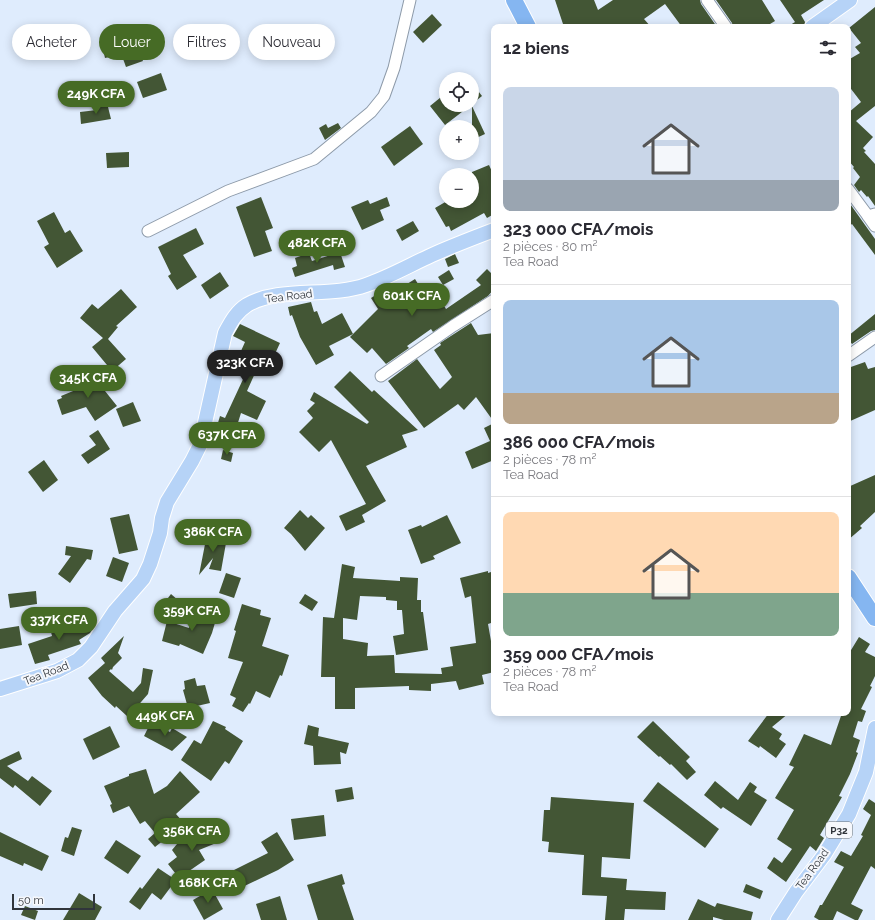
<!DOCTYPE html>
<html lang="fr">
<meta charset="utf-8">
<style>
body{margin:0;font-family:Raleway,sans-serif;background:#f2f2f3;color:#2b2b33;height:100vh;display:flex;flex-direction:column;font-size:15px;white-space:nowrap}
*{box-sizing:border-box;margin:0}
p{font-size:13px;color:#7c7c81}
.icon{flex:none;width:22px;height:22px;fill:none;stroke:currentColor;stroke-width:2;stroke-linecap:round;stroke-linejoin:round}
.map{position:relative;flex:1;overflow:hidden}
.panel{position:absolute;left:491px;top:24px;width:360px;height:692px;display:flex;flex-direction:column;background:#fff;border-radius:8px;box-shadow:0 2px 10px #0003}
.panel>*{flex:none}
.banner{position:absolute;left:12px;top:24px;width:380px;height:36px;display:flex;gap:8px}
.buttons{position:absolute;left:439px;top:72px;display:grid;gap:8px}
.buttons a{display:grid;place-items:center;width:40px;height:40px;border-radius:50%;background:#fff;box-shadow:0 2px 10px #0003;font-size:20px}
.scale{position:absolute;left:12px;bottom:10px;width:83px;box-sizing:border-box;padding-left:4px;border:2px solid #30353b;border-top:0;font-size:11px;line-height:14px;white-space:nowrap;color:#30353b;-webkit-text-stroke:3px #f6f8fc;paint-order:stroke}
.price{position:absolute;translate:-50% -34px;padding:0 9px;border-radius:14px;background:#466b25;color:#fff;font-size:13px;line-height:26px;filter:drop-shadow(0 1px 2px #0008)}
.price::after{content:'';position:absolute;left:50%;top:24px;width:12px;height:9px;margin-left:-6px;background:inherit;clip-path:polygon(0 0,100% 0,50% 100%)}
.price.on{background:#222;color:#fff}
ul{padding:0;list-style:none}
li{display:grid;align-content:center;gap:8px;height:212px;padding:0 12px}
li+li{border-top:1px solid #e1e1e2}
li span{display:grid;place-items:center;height:124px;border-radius:8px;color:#555}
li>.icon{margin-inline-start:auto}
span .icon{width:72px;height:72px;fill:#fffc;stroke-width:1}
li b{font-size:17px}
h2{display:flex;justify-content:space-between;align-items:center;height:48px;padding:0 12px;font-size:17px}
.pill{padding:0 14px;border-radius:18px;background:#fff;box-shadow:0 2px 10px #0003;font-size:14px;line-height:36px}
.pill.on{background:#466b25;color:#fff}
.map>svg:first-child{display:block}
.building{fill:#435635}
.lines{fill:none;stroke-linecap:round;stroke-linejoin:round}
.minor-casing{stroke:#8d9aa9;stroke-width:13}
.major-casing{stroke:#fff;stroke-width:16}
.highway-casing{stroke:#fff;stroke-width:18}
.minor{stroke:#fff;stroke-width:11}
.major{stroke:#b6d3f7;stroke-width:14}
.highway{stroke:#85b6f1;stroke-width:16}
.labels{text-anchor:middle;stroke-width:4;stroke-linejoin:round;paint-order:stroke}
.shield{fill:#f6f8fc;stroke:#6b7075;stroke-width:1}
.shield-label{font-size:10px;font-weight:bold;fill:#30353b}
.street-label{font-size:11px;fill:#30353b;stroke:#f6f8fc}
</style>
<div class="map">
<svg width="875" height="920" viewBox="0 0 875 920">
<rect width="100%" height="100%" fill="#dfecfd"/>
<g class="building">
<polygon points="555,0 594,0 598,10 613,0 700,0 701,4 717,27 682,27 665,4 644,19 651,27 564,27"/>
<polygon points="716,0 762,0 775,21 765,27 733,27 732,23"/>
<polygon points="780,0 824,0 801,15 805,22 804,27 787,27 795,22"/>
<polygon points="875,7 875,106 856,121 873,137 863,148 866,151 864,152 875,164 875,206 868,196 867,197 861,190 859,192 854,185 860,177 853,168 854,167 848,160 848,113 861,102 848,85 848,60 860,53 855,47 861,43 849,28"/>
<polygon points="432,14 442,25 423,43 413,32"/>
<polygon points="111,43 114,56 105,58 102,45"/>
<polygon points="139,50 143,61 126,67 122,56"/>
<polygon points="161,73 167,90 143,98 137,82"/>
<polygon points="472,83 482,96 472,104"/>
<polygon points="446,93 446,105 471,105 445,125 430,106"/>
<polygon points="107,103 111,119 81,124 80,112 97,110 96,106"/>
<polygon points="472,106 485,134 472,140"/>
<polygon points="338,123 341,128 325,140 319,128 326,124 328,128"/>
<polygon points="410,126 423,144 394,166 381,147"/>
<polygon points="129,152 129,167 107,168 106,153"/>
<polygon points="489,165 494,176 494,214 487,218 484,213 451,231 449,226 446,227 435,208 447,201 472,201 472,172"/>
<polygon points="261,197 273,228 265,231 272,251 254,257 236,207"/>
<polygon points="387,197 390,206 380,210 384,220 362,230 351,207 368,200 370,204"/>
<polygon points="848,201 875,239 875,255 852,224 848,227"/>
<polygon points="54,212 65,233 70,230 83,251 57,268 44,247 49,244 37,221"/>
<polygon points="413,221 419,231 402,241 396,230"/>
<polygon points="196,228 204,244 183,255 197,277 177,290 168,276 171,274 158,247"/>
<polygon points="340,252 345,267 334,270 333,265 295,277 292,268 297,266 295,258 309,253 312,261"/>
<polygon points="455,254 459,263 448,267 445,259"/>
<polygon points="487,269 494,276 494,289 488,296 433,332 431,329 407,346 409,348 386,364 372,348 367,353 350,337 378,309 371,298 384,290 388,296 415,279 426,297 435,291 446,309 481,285 476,280"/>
<polygon points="449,270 454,279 443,285 438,277"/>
<polygon points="220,272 229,286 210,299 201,285"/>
<polygon points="121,289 137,307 116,326 118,327 108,339 126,359 112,371 92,347 103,338 80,318 92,304 98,309"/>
<polygon points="311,302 314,312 317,311 322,324 342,313 353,334 329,346 334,355 316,365 300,337 292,315 290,316 288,307"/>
<polygon points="875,314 875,330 871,331 852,344 848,339 848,336"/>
<polygon points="471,323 478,335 494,333 494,422 476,397 464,410 458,404 424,428 388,381 417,359 440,389 452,377 434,350 441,345 440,343"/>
<polygon points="240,324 280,343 274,356 265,351 247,391 266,401 257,420 241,413 230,448 212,443 220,416 225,418 245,375 233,369 245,342 233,336"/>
<polygon points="865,362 868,369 875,367 875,410 848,422 848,368"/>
<polygon points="350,371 372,392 374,390 418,430 402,435 407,447 366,466 386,501 362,515 365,522 346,531 339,516 366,504 331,440 319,452 299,432 313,418 307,411 315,403 310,400 314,392 367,424 369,422 334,387"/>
<polygon points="100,375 105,391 117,406 95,421 86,407 62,415 57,400 62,398 61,396 78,389 76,383"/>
<polygon points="133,402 141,421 123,427 116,409"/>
<polygon points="494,423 494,460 472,469 465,452 490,441 484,428"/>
<polygon points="98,430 110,449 88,464 81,455 96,445 89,436"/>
<polygon points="223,450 233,453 231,462 221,459"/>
<polygon points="44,460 58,480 43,492 28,472"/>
<polygon points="875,475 875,512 860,526 862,528 848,540 848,487"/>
<polygon points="300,510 308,518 311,515 325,528 305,551 291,534 284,528"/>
<polygon points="129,514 138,550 119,554 110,518"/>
<polygon points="447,515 461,543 433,556 435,559 421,564 408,530 421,525 422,527"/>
<polygon points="207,534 219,536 218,541 226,543 221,571 209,569 213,558 199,575"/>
<polygon points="66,546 93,550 91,560 87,559 70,583 58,574 71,556 65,555"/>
<polygon points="113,557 129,563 122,582 106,576"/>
<polygon points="342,564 355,567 353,578 400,581 400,577 418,578 417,600 421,600 421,612 423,612 428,650 396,655 393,636 404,634 402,610 397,610 397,601 386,600 386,597 360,596 357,620 343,618 343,639 368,643 367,656 394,655 395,673 442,674 441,668 453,666 450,647 476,643 471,596 465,598 460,578 488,571 488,573 494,571 494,622 488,624 494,658 494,672 482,675 484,684 459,690 456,681 431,684 431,691 409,690 409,686 355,688 355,709 335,709 335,677 321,677 323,617 334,618"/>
<polygon points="226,573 241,578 234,598 219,593"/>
<polygon points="36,591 37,604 10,608 8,594"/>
<polygon points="171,594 179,601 167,617 159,610"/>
<polygon points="305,594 318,602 312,611 299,603"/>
<polygon points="242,604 261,610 260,615 271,618 262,646 289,655 282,676 280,675 270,698 256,691 250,704 249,703 243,712 232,706 236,698 230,695 243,662 228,658 236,631 234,630"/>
<polygon points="195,609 217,616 212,633 203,654 180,644 179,646 162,641 167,621 189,628"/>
<polygon points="88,619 93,628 90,633 79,640 81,644 48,655 50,660 35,664 28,644 52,636 51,632 74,625 75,627"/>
<polygon points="19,626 22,645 0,649 0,629"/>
<polygon points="124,636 118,653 122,658 113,667 112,670 111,669 109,671 133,692 141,683 143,668 153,670 148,694 128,717 116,706 115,708 102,696 88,678 105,663 101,658"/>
<polygon points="859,637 870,644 865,652 875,657 875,676 870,686 872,687 861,709 866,711 862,722 858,721 853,737 860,740 856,752 858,753 850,774 839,796 842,797 820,835 824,838 816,851 810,846 786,882 767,868 774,857 782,863 792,849 777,839 794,810 775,798 794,767 789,765 804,734 831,745 842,713 848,713 848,680 851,674 848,672 848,655"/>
<polygon points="195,678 197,686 205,685 210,703 188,708 183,690 185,689 184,681"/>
<polygon points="769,713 789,713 772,727 782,734 779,739 786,744 776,758 760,746 759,748 748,741"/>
<polygon points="213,721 226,727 225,729 243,741 229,764 225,761 211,781 181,760 194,740 201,744"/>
<polygon points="653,721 690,757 686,761 696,772 687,780 671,764 670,765 660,756 659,757 637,737"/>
<polygon points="151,722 170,732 172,728 187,737 172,751 144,736"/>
<polygon points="308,725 319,728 318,736 349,743 346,754 340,752 341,764 314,765 313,746 304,744"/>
<polygon points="110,726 120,747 93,760 83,739"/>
<polygon points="19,751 22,759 7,766 28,781 32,776 52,791 40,806 15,785 13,788 0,778 0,760"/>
<polygon points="146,769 154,794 167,786 180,771 200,792 176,814 182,821 181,822 183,825 155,847 148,839 155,833 145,821 140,824 129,806 113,813 110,805 112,804 104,786 129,776 129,774"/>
<polygon points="715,781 738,800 750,782 757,787 754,792 767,800 751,826 723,807 721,809 704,795"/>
<polygon points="658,782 719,829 705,848 643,801"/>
<polygon points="352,787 354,799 337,802 335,790"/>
<polygon points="551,797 634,803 630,859 602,857 601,877 627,879 626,890 666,892 665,910 625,909 624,920 605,920 607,896 582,895 584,855 548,852 549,842 542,841 544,810 550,810"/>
<polygon points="869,799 875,803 875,869 871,866 851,904 863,910 858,920 855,920 837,911 833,920 819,920 814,917 820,905 822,905 844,867 834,862 841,851 851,856 863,836 861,835 871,815 863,809"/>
<polygon points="324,815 326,836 294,840 291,819"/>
<polygon points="72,827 82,830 74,856 61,851 65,837 68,838"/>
<polygon points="223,830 226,839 199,850 205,860 179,878 168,864 177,857 172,850 187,832 194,842"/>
<polygon points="0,832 49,856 42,871 24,863 23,866 0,856"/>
<polygon points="277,832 294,860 278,870 236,890 228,873 268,853 261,842"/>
<polygon points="116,840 141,856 128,874 104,858"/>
<polygon points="158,868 176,880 161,900 152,893 140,910 129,902 140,887 142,889"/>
<polygon points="342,874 345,884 342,885 354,920 318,920 307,885"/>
<polygon points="746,884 763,891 760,899 743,892"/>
<polygon points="212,889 223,909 204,920 193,900"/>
<polygon points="79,893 102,907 95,920 63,920"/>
<polygon points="280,896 287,920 261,920 256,904"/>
<polygon points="698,899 715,907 717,903 753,912 751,920 724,920 713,917 713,920 688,920"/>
<polygon points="25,906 38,911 35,920 21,915"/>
</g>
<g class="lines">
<g class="minor-casing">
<g id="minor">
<polyline points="707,0 726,27"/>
<polyline points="848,189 868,216 875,214"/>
<polyline points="868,216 875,226"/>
<polyline points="148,231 228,191 314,159 371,112 384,96 394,68 410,0"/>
<polyline points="848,356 875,337"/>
<polyline points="381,376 453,326 494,300"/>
</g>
</g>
<g class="major-casing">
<g id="major">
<polyline points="812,27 850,0"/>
<path d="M0 689 57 671 78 660 91 647 115 611 143 579 150 564 160 533 162 518 167 502 192 461 200 445 225 333C231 322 236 312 247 305 279 286 330 298 366 285 389 277 410 265 432 255 452 246 473 238 494 230"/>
<polyline points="778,920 796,892 824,855 849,814 866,772 875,728"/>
</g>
</g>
<g class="highway-casing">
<g id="highway">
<polyline points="514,0 528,27"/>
<polyline points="848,577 875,618"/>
</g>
</g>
<use href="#minor" class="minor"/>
<use href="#major" class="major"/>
<use href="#highway" class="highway"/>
</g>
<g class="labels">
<rect class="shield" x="826" y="822" width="26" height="16" rx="3"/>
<g class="shield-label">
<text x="839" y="834">P32</text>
</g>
<g class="street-label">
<text transform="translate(289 296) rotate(-7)" y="4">Tea Road</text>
<text transform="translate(46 673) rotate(-21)" y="4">Tea Road</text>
<text transform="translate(812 869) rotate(-54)" y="4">Tea Road</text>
</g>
</g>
</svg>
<div class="buttons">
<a><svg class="icon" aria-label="locate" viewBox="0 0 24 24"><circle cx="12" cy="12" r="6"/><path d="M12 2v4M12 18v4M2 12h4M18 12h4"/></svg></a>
<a>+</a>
<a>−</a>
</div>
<div class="scale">50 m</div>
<b class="price" style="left:96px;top:115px">249K CFA</b>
<b class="price" style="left:317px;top:264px">482K CFA</b>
<b class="price" style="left:412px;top:317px">601K CFA</b>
<b class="price on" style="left:245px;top:384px">323K CFA</b>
<b class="price" style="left:88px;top:399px">345K CFA</b>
<b class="price" style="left:227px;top:456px">637K CFA</b>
<b class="price" style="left:213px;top:553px">386K CFA</b>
<b class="price" style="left:192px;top:632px">359K CFA</b>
<b class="price" style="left:59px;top:641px">337K CFA</b>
<b class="price" style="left:165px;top:737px">449K CFA</b>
<b class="price" style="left:192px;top:852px">356K CFA</b>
<b class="price" style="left:208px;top:904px">168K CFA</b>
<div class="banner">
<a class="pill">Acheter</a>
<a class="pill on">Louer</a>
<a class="pill">Filtres</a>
<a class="pill">Nouveau</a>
</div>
<section class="panel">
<h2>12 biens<svg class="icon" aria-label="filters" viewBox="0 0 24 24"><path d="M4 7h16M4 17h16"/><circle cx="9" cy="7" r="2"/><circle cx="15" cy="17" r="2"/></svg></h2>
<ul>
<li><span style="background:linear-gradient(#c9d6e8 75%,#9aa5b1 0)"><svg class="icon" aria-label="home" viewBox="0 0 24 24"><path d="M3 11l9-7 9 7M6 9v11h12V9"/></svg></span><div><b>323 000 CFA/mois</b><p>2 pièces · 80 m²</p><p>Tea Road</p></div></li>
<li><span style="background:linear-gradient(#a9c7e8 75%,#b9a48a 0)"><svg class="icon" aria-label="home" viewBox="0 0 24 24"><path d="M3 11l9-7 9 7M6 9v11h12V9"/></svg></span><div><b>386 000 CFA/mois</b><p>2 pièces · 78 m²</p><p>Tea Road</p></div></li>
<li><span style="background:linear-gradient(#ffd9b3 65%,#7fa58c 0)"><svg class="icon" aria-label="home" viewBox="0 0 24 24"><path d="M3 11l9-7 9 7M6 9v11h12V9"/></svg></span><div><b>359 000 CFA/mois</b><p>2 pièces · 78 m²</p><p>Tea Road</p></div></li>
</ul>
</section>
</div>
